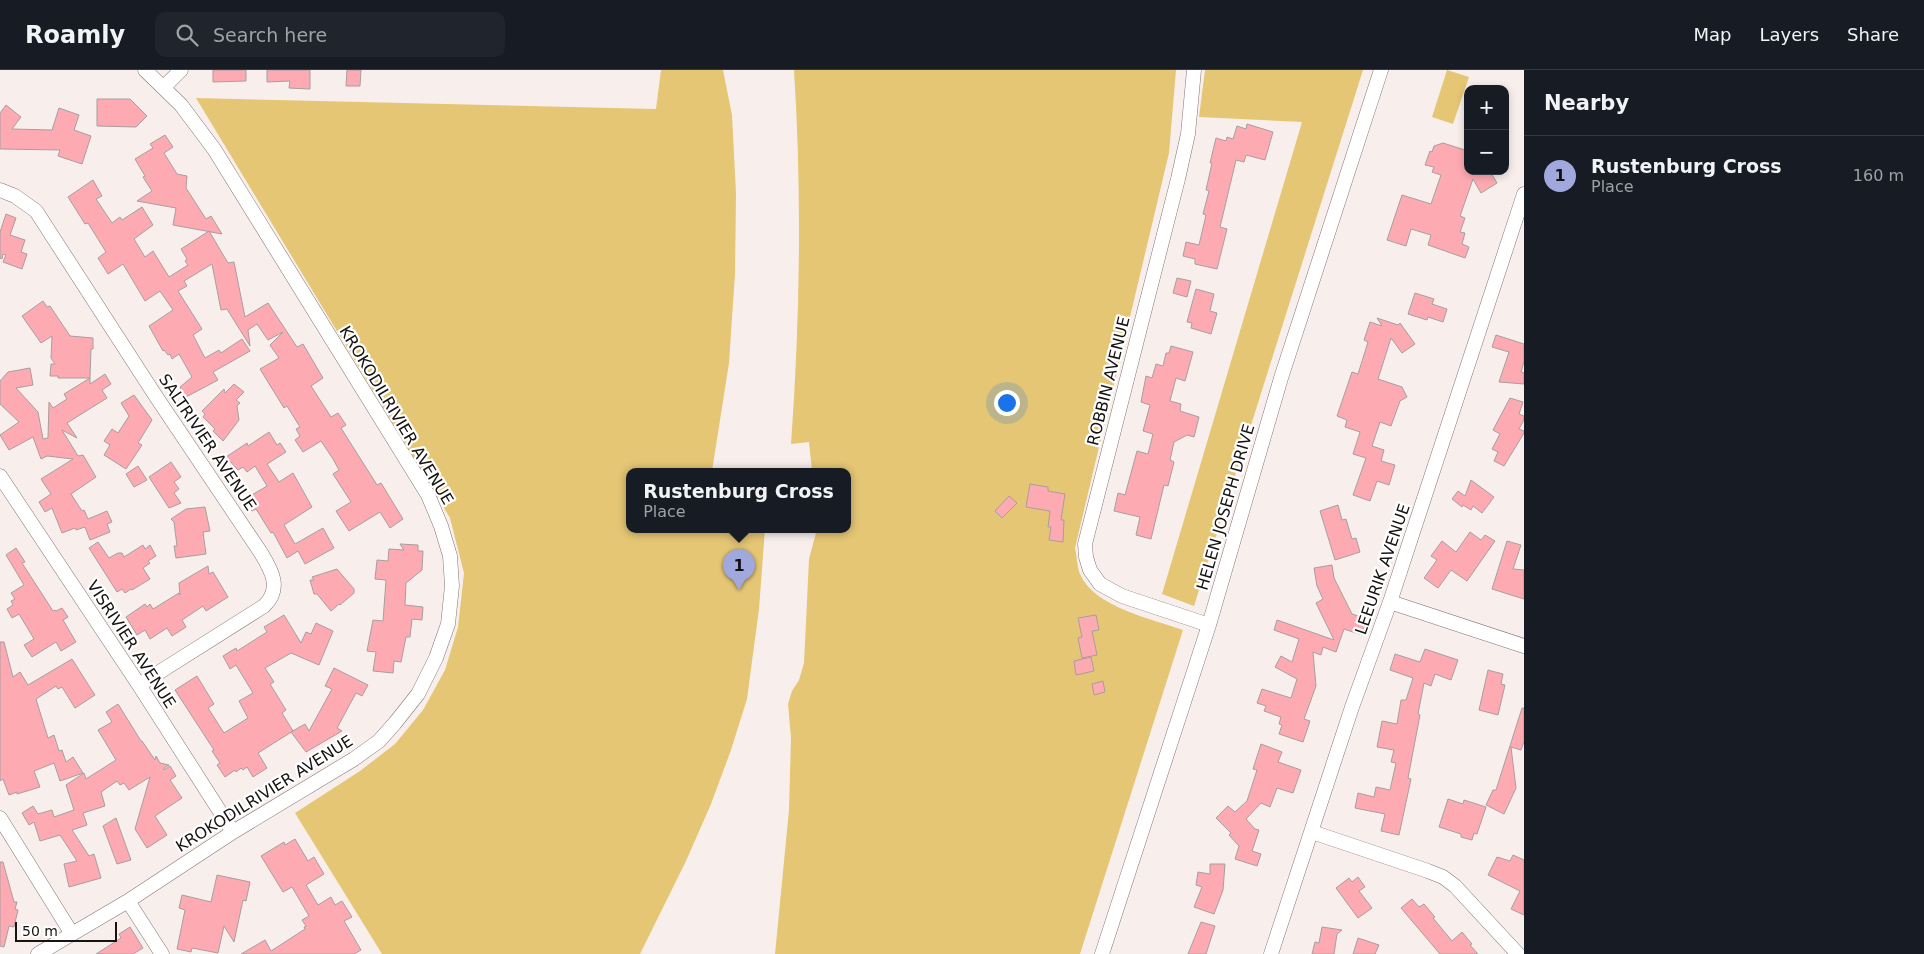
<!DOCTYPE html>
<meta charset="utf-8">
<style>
body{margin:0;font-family:"DejaVu Sans",sans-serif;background:#20242c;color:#f1f3f6}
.controls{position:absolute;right:15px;top:15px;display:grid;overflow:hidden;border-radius:10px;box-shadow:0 2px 8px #0003}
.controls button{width:45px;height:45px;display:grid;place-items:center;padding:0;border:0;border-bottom:1px solid #363941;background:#171b24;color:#f1f3f6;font:25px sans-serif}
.scale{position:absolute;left:15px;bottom:12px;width:102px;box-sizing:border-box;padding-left:5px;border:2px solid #161312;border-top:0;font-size:14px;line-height:18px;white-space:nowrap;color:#161312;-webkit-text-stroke:4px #fff;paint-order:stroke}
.you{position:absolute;left:1006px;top:332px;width:18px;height:18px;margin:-12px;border:4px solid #fff;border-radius:50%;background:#1a73e8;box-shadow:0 0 0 8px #1a73e833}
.badge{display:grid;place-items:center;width:32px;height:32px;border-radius:50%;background:#a0a8de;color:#111;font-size:16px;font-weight:700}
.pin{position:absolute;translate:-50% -41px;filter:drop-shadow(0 1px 2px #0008)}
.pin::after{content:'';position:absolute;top:26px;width:18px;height:15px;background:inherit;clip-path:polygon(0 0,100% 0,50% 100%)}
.popup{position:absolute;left:626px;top:398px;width:225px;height:65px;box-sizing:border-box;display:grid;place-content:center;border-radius:10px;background:#171b24;filter:drop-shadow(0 1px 4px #0005);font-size:16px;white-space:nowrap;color:#9ea1a6}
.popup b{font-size:19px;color:#f1f3f6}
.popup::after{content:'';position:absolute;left:50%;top:100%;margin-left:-10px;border:10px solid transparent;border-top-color:#171b24}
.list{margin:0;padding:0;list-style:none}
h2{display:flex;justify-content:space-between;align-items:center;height:65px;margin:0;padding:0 20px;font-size:21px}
h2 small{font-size:16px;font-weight:400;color:#9ea1a6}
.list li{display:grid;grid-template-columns:32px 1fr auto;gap:15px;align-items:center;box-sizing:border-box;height:80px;padding:0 20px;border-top:1px solid #363941}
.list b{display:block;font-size:19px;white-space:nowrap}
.list p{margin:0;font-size:16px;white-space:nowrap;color:#9ea1a6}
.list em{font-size:16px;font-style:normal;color:#9ea1a6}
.icon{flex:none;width:28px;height:28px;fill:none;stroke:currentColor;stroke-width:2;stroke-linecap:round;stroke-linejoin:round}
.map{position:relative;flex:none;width:1524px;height:884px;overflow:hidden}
header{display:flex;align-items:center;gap:30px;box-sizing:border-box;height:70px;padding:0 25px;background:#171b24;border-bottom:1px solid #363941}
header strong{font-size:24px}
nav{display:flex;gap:28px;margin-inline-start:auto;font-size:18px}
.search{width:350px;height:45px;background:#20242c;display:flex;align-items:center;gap:12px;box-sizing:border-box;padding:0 18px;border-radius:10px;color:#9ea1a6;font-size:19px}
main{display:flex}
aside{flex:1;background:#171b24}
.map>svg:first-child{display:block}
</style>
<header>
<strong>Roamly</strong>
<div class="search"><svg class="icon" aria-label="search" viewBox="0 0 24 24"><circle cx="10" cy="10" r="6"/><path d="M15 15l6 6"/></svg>Search here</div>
<nav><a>Map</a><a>Layers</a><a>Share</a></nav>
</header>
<main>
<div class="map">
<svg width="1524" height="884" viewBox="0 0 1524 884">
<rect width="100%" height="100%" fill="#f8efec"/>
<path fill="#e5c675" d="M661,0H723L732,45L736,123L735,204L729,293L712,401H630V459H765L759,539L747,629L731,680L711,734L686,791L640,884H382L295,743L360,701L395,674L423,640L445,600L458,557L464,503L450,448L196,28L656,39Z
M794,0H1176L1169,83L1075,478C1077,486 1077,497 1080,504C1094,537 1152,549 1183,560L1080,884H775L789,740L791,668L788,634L792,621L799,610L804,593L809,489L817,459H848V401H812L809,372L791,374C800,250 802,124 794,0Z
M1205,0H1363L1194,536L1162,524L1302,52L1199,47Z
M1447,0L1469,7L1453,54L1432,47Z"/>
<path fill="#feaab2" stroke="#a89e9f" d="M213,0H246V11L213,12Z
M267,0H310V19L289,18L290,11L267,12Z
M347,0H361L360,16H346Z
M97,29H130L147,46L136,57L97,56Z
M6,35L21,47L12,59L52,60L59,38L79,45L74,60L91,66L82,94L58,86L60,80L0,79V43Z
M1247,54L1273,62L1265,90L1246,85L1244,92L1236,90L1220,157L1227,159L1217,199L1195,194V189L1183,186L1186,172L1199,175L1206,145L1203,144L1209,121L1206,120L1212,93H1210L1216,68L1226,71L1227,67L1233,69L1237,56L1246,59Z
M165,65L173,77L164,83L177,104L187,106L186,118L206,149L211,146L222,164L173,155L176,138L137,131L152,121L143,107L145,106L135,89L153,78L150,74Z
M1443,73L1468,81V101H1490L1497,113L1481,123L1473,109L1460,146L1465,148L1460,162L1465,163L1462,174L1469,177L1465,188L1428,175L1431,165L1411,159L1406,176L1387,170L1402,125L1431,134L1441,105L1432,102L1434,97L1425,95L1430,81L1432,82L1434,76Z
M93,110L102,126L96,129L112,153L120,147L122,150L142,137L153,155L134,169L145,187L153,181L169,207L188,195L185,191L187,189L181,179L209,161L228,193L234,192L245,247L268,233L297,277L303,274L323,308L311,316L331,347L338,343L346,355L341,358L377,415L381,413L403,449L390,458L380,442L349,461L336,441L351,432L333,404L339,400L333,389L321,371L303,382L295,370L300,366L296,359L300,357L287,336L284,338L260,299L279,288L270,275L283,262L268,270L257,254L248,260L250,276L227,239L221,240L212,194L184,211L187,216L178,221L202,259L193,265L205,288L219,280L221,283L242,269L250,281L213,302L218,310L186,327L180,317L192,307L179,284L172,289L170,284L168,285L164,280L163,281L149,256L173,240L160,221L145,231L123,194L108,204L98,188L106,182L88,153L85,154L68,127Z
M6,144L16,148L10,165L25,170L21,182L27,184L22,199L3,192L6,185L3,184L2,189L0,188V162Z
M1177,208L1191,211L1187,227L1173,223Z
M1196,219L1214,224L1210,241L1217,243L1211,264L1191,258L1192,253L1187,252Z
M1415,223L1434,229L1432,234L1447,239L1443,252L1428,247L1427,250L1408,244Z
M43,231L47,237L50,236L70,266L93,268V279H91L90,308H58V306H50L51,294H55L51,288L52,266L41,273L22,246Z
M1377,248L1398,255L1400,253L1415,274L1402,283L1391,268L1378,309L1402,317L1407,327L1400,331L1391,356L1380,352L1372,376L1384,380L1381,391L1395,395L1389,415L1377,411L1370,431L1353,425L1366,388L1353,384L1360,362L1345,357L1347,350L1337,346L1352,302L1358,304L1368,272L1364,270L1370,252L1382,256Z
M1496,265L1524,274V292L1521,302L1524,303V314L1499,312L1509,282L1492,277Z
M1171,276L1193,282L1185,311L1176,308L1170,331L1181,334L1180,341L1199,347L1194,367L1187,365L1174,372L1170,390L1174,392L1168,416L1164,415L1151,469L1136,465L1140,447L1114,441L1118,423L1125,425L1137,381L1148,384L1153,364L1143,361L1150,335L1141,332L1146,306L1152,308L1156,294L1163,296L1166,283H1169Z
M30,298L33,315L16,318L38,342L43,369L48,368L49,332L53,338L67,329L64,324L90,308V314L105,304L111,314L102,320L107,328L67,353L77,368L62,360L78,386L83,385L96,407L71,424L82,441L84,440L88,449L107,441L112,452L107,454L110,462L90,470L85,457L76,460L75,458L62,463L52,438L45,442L39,432L51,424L41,409L73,389L47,386L41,389L33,367L9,380L0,365L19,352L0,334V311L8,302Z
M234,314L244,322L236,330L240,333L237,336L239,350L223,371L213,361L215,359L203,347L205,344L202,341L224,319L225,323Z
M134,325L152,350L138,373L142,375L126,399L104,385L110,375L104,371L112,359L118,363L129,346L121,333Z
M1510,328L1523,332L1519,344L1524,346V350L1519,359L1524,361V363L1504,396L1494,391L1498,382L1492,379L1500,364L1493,360Z
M269,362L277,375L280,373L286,382L267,394L279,412L293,403L312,437L284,455L295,474L323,458L334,478L305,494L298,481L287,488L273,462L271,463L256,439L252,441L245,429L267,416L255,396L247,402L243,397L238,400L226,387L247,373L248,376Z
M171,392L181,407L174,412L179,419L174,423L181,433L169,438L149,407Z
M138,396L147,410L134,417L126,404Z
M1471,410L1494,427L1482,443L1473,436L1471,440L1463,435L1462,437L1452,429L1458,421L1465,426Z
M1030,414L1048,417V421L1065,424L1061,450H1064L1063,472L1049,470L1051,457H1048L1050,441L1026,437Z
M1009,426L1017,433L1002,448L995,441Z
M1338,435L1342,450L1346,449L1352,469L1356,468L1360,482L1335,490L1320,441Z
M205,437L210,461L203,462L206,484L176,488L174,476H177L174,452L171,449L186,439Z
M1470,462L1481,470L1485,465L1495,471L1467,511L1451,500L1438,518L1424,508L1437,490L1431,486L1442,471L1456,482Z
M1507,471L1521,475L1513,499L1524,500V529L1492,519Z
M98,472L109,488L118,483H122L124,487L143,475L145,479L150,475L156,486L148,491L150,493L143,498L150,509L132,520L131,519L125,523L122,519L117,522L89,478Z
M400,474L418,475V481H423L422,500L406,513L405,535L423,537L422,550L412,549L410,567H406L401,592L394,591L393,603L373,601L376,582L367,581L373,550L383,551L386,510L375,509L377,490L388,491L389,479L404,480Z
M16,478L25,492L22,493L53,541L55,540L56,541L62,538L68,547L63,550L76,572L61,581L56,572L32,587L24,575L34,569L19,544L12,548L7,539L13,535L11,531L15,529L11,523L24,515L6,485Z
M1332,495L1334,508L1352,544L1367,549L1362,565L1344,559L1336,582L1323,577L1321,585L1313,582L1316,616L1304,649L1310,651L1303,672L1279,664L1282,655L1279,654L1281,647L1264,641L1266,636L1257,633L1262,619L1291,628L1297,609L1275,597L1281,586L1292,592L1299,569L1274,560L1277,550L1334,570L1316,533L1323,529L1317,516L1314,498Z
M208,496L209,504L213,502L228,527L206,541L203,536L182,550L186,557L172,566L167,558L150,569L145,560L137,565L126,547L145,534L147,537L150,534L153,539L179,523L180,525L179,513Z
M337,499L354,519V523L340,535L339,534L331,541L317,524H314L310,510H314L312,507Z
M284,545L301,573L306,562L311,564L316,553L333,561L319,595L291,583L265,598L274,612L270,614L286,640L282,643L293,661L258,683L267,698L253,707L247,697L243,700L241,698L236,702L235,700L225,707L217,695L220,693L212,681L214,680L175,620L197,606L214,634L208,638L224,663L248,648L239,631L253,623L236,595L230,599L223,586L236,578L237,581L267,562L264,557Z
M1096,545L1099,560L1092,561L1097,585L1082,588L1078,568L1082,567L1078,548Z
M0,572H4L13,607L20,602L28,615L72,589L91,619L95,625L75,638L62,617L58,619L56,616L36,629L48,668L54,665L59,681L62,680L66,692L73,687L83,703L60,711L54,693L34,701L40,717L17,724V722L9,725L3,709L0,711Z
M1425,579L1458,590L1451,610L1435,604L1431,616L1424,613L1418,644L1420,645L1408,708L1411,709L1399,765L1381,761L1385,744L1355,738L1358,723L1374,727L1376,717L1390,720L1396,693L1391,692L1394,680L1377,677L1382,651L1397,654L1401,630H1406L1413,608L1390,600L1395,584L1420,592Z
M1091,587L1094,601L1076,605L1074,591Z
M334,598L368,615L362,626L356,623L337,658L342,661L306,682L291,662L305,654L309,661L332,619L325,616Z
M1488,600L1503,604L1501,614L1505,615L1498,645L1479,640Z
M1103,611L1105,622L1094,625L1092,614Z
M118,634L141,671H142L155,690L156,686L160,693L169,695L164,698V700L170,696L176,706L170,710L182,728L155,746L167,765L147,778L135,759L150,707L129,720L124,713L120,715L117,711L101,722L105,736L83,743L87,755L72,760L89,786L94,784L101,808L69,817L64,794L77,791L60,765L40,771L34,752L29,755L22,743L33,736L38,744L52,740L54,747L74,740L66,715L84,703L86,709L116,690L98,660L112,652L106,642Z
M1522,638H1524V672L1521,680L1511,677L1516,718L1504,744L1486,735L1493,720H1496Z
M1261,674L1282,682L1278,692L1301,700L1293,723L1277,718L1270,737L1261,733L1246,749L1255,759L1259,760L1252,781L1261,784L1257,796L1235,789L1239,776L1229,765L1231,763L1216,748L1228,736L1235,742L1247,731L1257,700L1253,699Z
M1448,729L1463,734L1464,730L1486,737L1477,764L1474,763L1472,770L1461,767V764L1439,757Z
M116,748L131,790L117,794L103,756Z
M295,769L308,791L314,787L324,804L306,815L318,835L331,827L335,835L342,831L352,847L344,851L361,880L354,884H241L265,870L271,881L305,859L304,857L306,856L302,850L309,846L292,817L283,822L261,786L284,772L285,775Z
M1513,785L1524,790V845L1511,839L1520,821L1488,805L1497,787L1510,791Z
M0,792H3L14,832H17L15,839L18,840L14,857L9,856L4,877L0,876Z
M1210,794H1225L1223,820L1214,844L1194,837L1202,817L1196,815L1198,802L1210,804Z
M217,805L250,812L246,831L243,830L234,872L224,856L218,883L192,878L191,882L177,879L185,840L179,838L182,825L211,832Z
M1358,807L1365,817L1359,821L1372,838L1358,848L1336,818L1349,808L1352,812Z
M1412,829L1419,837L1424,834L1435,847L1433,848L1452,871L1462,862L1472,874L1470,875L1478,884H1440L1401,838Z
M1201,852L1215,856L1206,884H1188Z
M130,857L143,878L133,884H96L121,868L119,864Z
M1322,857L1342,860L1337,864L1334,884H1312L1315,872L1319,873Z
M1358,868L1379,875L1375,884H1353Z"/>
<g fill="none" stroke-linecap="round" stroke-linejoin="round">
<defs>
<path id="minor" d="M1194,0L1188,64L1178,109L1085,474L1086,487L1090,500L1100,514L1122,526L1209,555
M164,17L181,0
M0,120L15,126L36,141L155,325L261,483C272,501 282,519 264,536L139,615
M0,406L139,615L233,762
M1390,532L1524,576
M0,748L72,864
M1312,762L1428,801L1443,807L1455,816L1518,884
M128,831L162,884
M38,884L128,831L233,762L354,689L379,671L395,653L418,624L436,588L448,554L452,516L450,486L441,456L428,425L214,79L181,35L145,0
M1102,884L1209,555L1281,308L1381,0
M1271,884L1352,637L1390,532L1524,124"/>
</defs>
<use href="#minor" stroke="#807775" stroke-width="15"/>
<use href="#minor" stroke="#fff" stroke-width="14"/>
</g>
<g text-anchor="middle" stroke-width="4.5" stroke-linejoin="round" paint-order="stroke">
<g font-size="16" fill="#161312" stroke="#fff">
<text transform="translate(1108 311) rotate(-76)" y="6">ROBBIN AVENUE</text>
<text transform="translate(397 345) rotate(59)" y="6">KROKODILRIVIER AVENUE</text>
<text transform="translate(208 372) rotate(56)" y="6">SALTRIVIER AVENUE</text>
<text transform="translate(1225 437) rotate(-74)" y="6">HELEN JOSEPH DRIVE</text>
<text transform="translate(1382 499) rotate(-71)" y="6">LEEURIK AVENUE</text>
<text transform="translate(132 574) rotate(57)" y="6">VISRIVIER AVENUE</text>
<text transform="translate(264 723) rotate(-32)" y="6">KROKODILRIVIER AVENUE</text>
</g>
</g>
</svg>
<div class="controls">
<button>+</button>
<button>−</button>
</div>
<div class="scale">50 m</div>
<div class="you"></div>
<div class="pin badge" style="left:739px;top:520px">1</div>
<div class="popup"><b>Rustenburg Cross</b>Place</div>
</div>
<aside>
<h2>Nearby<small></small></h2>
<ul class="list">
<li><span class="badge">1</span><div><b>Rustenburg Cross</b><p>Place</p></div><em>160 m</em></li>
</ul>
</aside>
</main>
